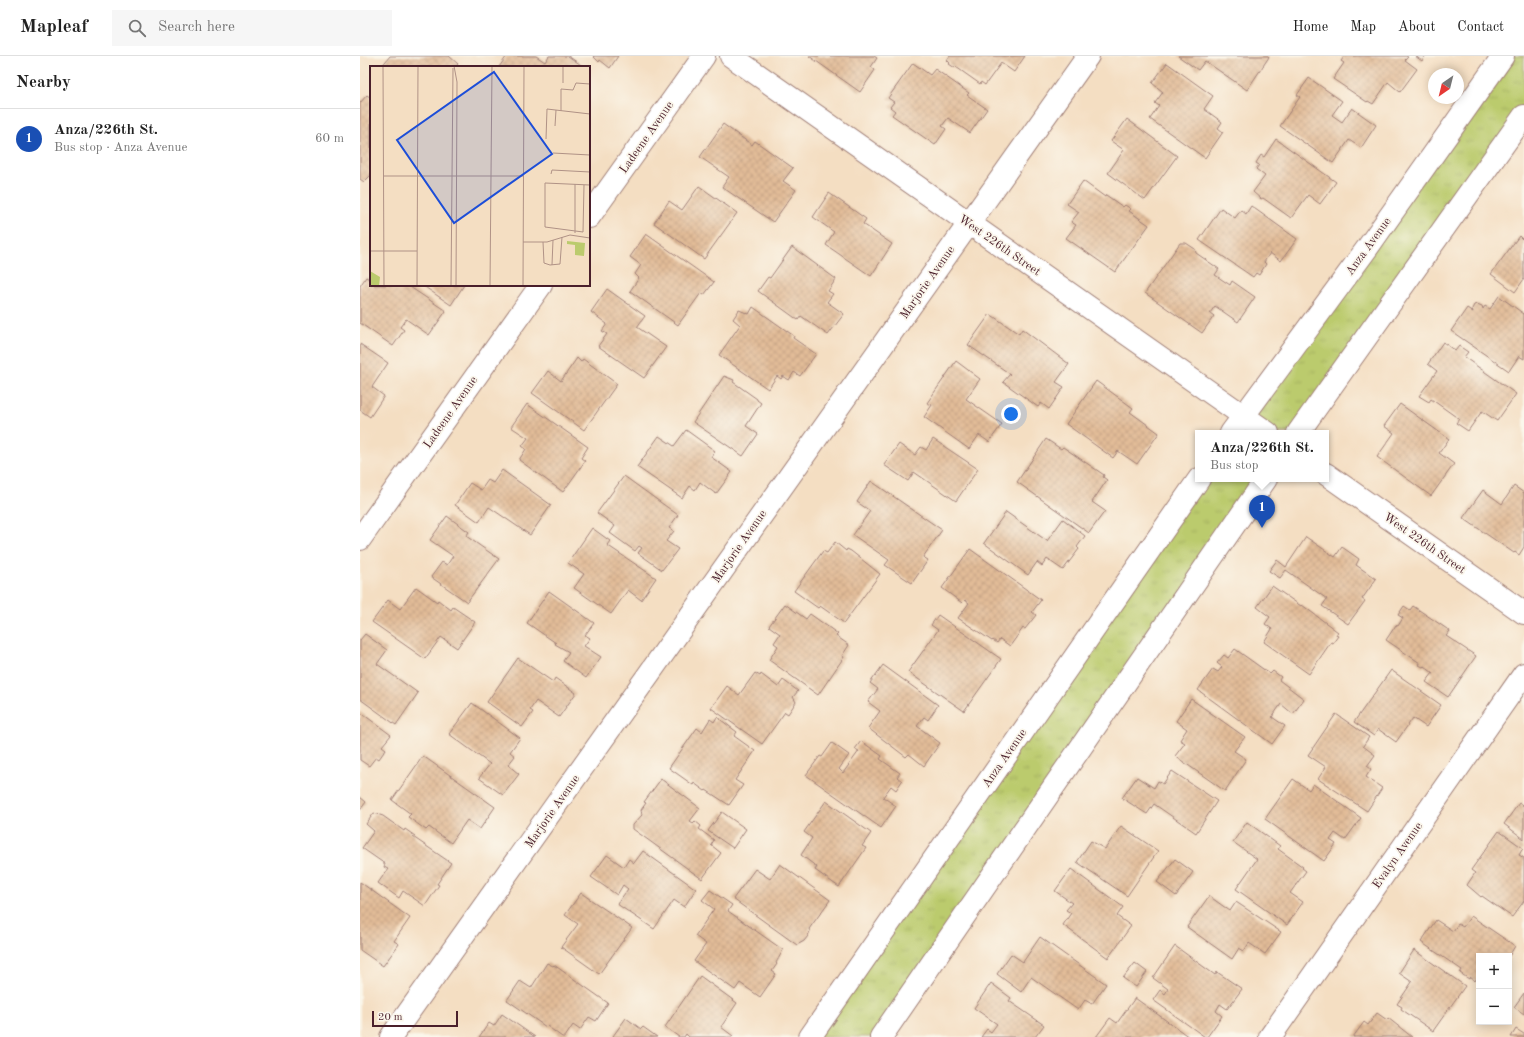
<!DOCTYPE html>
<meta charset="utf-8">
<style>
body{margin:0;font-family:"Old Standard TT",serif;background:#f6f6f6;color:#222}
.controls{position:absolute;right:12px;bottom:12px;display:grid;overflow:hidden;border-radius:0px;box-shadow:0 2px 10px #0003}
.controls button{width:36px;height:36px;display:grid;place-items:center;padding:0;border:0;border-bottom:1px solid #e0e0e0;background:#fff;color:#222;font:20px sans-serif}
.compass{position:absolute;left:1068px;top:12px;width:36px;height:36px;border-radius:50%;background:#fff;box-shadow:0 2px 10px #0003;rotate:215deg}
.scale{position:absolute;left:12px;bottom:10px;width:86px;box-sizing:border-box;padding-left:4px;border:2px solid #4a1f2b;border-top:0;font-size:11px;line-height:14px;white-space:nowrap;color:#4a1f2b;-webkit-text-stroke:3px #fbf7ec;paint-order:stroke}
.you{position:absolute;left:651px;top:358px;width:14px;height:14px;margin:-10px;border:3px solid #fff;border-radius:50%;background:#1a73e8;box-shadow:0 0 0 6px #1a73e833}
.badge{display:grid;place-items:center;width:26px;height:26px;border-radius:50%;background:#111827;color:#fff;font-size:13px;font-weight:700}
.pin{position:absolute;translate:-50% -33px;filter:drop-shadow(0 1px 2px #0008)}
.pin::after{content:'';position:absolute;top:21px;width:14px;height:12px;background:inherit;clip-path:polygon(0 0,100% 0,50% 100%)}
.popup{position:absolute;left:835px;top:374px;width:134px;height:52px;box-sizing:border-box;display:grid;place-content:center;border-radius:0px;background:#fff;filter:drop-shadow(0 1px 3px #0005);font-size:13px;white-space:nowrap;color:#767676}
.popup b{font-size:15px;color:#222}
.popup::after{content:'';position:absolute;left:50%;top:100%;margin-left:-8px;border:8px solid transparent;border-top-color:#fff}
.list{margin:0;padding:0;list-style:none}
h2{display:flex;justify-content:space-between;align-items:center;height:52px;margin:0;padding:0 16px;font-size:17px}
h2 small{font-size:13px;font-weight:400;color:#767676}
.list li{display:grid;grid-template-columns:26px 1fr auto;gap:12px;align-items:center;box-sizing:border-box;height:60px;padding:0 16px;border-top:1px solid #e0e0e0}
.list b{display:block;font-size:15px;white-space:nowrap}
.list p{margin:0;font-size:13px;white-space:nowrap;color:#767676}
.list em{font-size:13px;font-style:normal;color:#767676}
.icon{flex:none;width:22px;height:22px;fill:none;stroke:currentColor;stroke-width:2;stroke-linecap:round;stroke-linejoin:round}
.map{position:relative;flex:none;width:1164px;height:981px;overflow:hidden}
header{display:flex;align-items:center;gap:24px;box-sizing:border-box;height:56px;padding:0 20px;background:#fff;border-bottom:1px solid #e0e0e0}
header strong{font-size:19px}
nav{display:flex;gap:22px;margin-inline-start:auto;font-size:14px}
.search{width:280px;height:36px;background:#f6f6f6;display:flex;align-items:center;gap:10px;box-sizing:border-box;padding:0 14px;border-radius:0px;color:#767676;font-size:15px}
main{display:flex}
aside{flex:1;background:#fff}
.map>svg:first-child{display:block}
</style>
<header>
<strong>Mapleaf</strong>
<div class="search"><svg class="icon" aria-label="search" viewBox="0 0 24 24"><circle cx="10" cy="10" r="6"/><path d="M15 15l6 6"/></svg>Search here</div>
<nav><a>Home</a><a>Map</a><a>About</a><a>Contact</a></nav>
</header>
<main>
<aside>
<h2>Nearby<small></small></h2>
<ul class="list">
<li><span class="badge" style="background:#1a4fb4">1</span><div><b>Anza/226th St.</b><p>Bus stop · Anza Avenue</p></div><em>60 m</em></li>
</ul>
</aside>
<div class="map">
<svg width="1164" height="981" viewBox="0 0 1164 981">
<defs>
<pattern id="grass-tufts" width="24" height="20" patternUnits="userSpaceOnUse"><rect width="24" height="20" fill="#bbcb6d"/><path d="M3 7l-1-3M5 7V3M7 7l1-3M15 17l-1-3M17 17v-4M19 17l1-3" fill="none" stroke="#a2ae5f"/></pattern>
<pattern id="building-cross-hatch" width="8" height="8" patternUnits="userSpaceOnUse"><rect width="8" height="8" fill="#e2bc98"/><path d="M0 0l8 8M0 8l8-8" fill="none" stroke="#c3a183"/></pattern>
</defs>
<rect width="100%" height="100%" fill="#fbf7ec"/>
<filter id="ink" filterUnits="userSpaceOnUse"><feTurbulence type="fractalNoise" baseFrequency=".025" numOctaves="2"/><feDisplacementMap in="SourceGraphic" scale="8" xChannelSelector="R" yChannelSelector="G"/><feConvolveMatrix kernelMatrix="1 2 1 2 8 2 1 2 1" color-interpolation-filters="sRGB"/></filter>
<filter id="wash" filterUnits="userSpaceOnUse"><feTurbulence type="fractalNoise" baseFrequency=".012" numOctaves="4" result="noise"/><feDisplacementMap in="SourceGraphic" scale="16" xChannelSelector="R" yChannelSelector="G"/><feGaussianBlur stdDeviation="0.9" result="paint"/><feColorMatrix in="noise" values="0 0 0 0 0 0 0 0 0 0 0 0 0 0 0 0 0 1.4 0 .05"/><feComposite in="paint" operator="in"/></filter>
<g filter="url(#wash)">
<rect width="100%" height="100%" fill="#f4dec2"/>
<path fill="url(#grass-tufts)" stroke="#82754c" d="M1139,0H1164V57L938,377H871Z
M839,423H906L521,981H450Z"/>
<g id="blocks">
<path fill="url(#building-cross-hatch)" d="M30,0H89L98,8L95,11H21Z
M147,0H176L185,6L189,0H208L224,11H139Z
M233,0H258L250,12L240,4L239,6Z
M449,0H514L517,2L511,11L515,14L500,36Z
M590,0H665L654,16L641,7L625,29L621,26L620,28L596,11L595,12L589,8L590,7L587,4Z
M818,0H908L909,1L887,34L845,5L838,14Z
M982,0H1046L1048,1L1045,4L1057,13L1040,36L1028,26L1013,48L1008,45L1007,46L973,23L984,7L981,5L984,1Z
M1055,0H1065L1062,5Z
M553,7L570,19L575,13L609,37L607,39L627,53L610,77L588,62L582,70L586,73L575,89L532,59L535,55L530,51L534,46L528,42Z
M807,7L853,40L844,53L862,66L858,72L863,76L845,102L790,63L799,50L795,47L803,36L792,27Z
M949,22L982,45L972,59L982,66L992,52L1016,69L1001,92L989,84L973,107L920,70L940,41L937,39Z
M7,39L11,42V119L4,126L0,123V47Z
M767,63L817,100L785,144L748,117L764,94L751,85Z
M363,68L392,89L395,85L433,112L423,125L436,134L413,166L362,131L369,121L340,101Z
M916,83L976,126L960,148L948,139L931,162L903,142L901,143L893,136L905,120L896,113L899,109L896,107L901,99L904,101Z
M723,125L745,141L746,139L763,151L765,149L771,153L769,155L789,169L755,216L706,182L716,169L711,166L719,156L707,148Z
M339,130L377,157L344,203L294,167L309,145L322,154Z
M469,137L506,163L503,168L532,188L511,220L466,189L474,176L453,161Z
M891,150L937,183L921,205L910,197L904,206L906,208L899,219L896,217L893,221L839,184L861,152L875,162L881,154L886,158Z
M286,178L354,226L344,239L341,237L318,269L270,235L279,222L275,218L281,209L270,201Z
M1159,180L1162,183L1164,181V223L1155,236L1131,218Z
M820,187H826L835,193L836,197L859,213L855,219L870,229L872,225L895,241L878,266L855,250L850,257L854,260L842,277L785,237Z
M432,191L476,223L468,235L473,238L467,246L484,258L468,279L441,260L438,264L398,235L408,221L410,222Z
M6,221L11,224V229H47L86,255L69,279L46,263L40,271L44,274L33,290L0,267V230Z
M62,229H104L91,249Z
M247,233L285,260L277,271L306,291L284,322L238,290L247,278L242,275L247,268L231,256Z
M1139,240L1164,258V303L1159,300L1149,315L1091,275L1107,252L1113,256L1112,253L1114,249L1117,248L1122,250L1123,253L1125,250L1130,253Z
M393,251L434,280L433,282L456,298L440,320L434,316L429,324L423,320L421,323L417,320L408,333L359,299L380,269L373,263L379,254L389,258Z
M630,258L659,278L662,273L709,308L696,326L704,331L689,353L681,347L678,351L643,326L650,318L608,289Z
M1083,286L1095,295L1099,290L1108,296L1104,301L1156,338L1137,365L1122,355L1108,375L1096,367L1099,363L1071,343L1069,346L1059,340L1077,315L1068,308Z
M0,288L28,307L12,331L24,340L10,361L0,354Z
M217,302L221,306L223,303L257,328L224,374L172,337L188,315L201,325Z
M596,305L620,323L606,343L642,368L629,386L619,379L609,393L564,361L572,349L567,347Z
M364,320L374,324L373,326L397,343V344L401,347L386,370L398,378L383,400L333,366Z
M736,325L773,352L770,356L799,377L777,408L758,395L753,402L706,368Z
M167,348L228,391L221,402L225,405L203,436L159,404L166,393L162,390L168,382L151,371Z
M1040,348L1089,383L1079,397L1094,408L1071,440L1017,401L1034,377L1024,370Z
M326,374L355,395L351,401L372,416L356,438L340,426L335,434L330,430L322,442L277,411L299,380L314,390Z
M573,383L618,413L596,445L554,416L548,425L524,409L539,388L555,399L561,391L566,394Z
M686,383L701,393L703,391L744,419L743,421L747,424L732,446L745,455L729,477L657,426Z
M142,414L191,449L170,479L129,451L119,466L95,449L110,427L121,434L128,424L133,427Z
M264,420L318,459L309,472L314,475L306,485L318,493L302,514L278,497L282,492L279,490L275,495L250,477L255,470L237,457Z
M511,425L582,474L563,501L568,504L552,527L525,509L529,504L493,479L510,455L497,446Z
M1154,430L1164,437V491L1159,499L1155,496L1154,497L1103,462L1123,434L1142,448Z
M646,456L687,485L703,463L725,480L717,491L719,493L703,514L687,503L682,510L677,506L668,519L624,487Z
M87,460L109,476L106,480L139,503L107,546L71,521L82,506L87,509L93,500L70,484Z
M232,472L250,485L247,489L296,522L281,544L268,534L251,558L214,532L224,518L208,507Z
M946,481L975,501L982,491L999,503L996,509L1016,523L1002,543L1005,545L988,568L962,550L967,543L926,514L920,522L909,515L917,504L926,511Z
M475,486L486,495L487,493L491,495L520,518L484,567L460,550L458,552L434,535L463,495L467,497Z
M610,493L681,544L672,556L676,559L665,573L663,572L650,590L640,583L637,587L633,584L632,585L598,562L609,547L605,544L602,547L582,532Z
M912,530L941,550L942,549L978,576L976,579L978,580L973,587L971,586L949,618L904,586L912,573L905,568L910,561L897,551Z
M56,531L77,546L78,544L91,554L93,551L115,566L97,592L81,581L65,603L12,566L28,544L40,553Z
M189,535L234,567L225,579L230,582L224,590L241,601L226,622L203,605L209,596L195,588L196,587L167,567Z
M425,548L446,563L450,558L478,578L476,580L489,589L482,600L484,601L458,639L409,604L418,590L414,587L420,578L409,570Z
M1044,550L1050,554L1053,550L1090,575L1086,580L1116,600L1088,641L1066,626L1073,617L1064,610L1063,611L1059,609L1060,607L1026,584L1036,569L1038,570L1043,562L1038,559Z
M578,559L641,603L604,655L548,616L578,574L571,569Z
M5,578L27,594L17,608L58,637L36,669L0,643V584Z
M875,593L910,618L913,615L921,621L919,624L944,643L933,658L921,648L912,661L925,670L912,688L838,634L853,613L858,616L862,611L857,607L864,599L868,602Z
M158,602L193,626L195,622L216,637L199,661L176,645L170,654L173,656L162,671L127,646Z
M523,609L578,649L568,664L564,661L557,670L580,687L564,710L549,698L546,701L508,672L520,655L508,646L518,633L510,627Z
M1031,614L1081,649L1066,671L1053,662L1036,686L1018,673L1014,680L994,666Z
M395,617L400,620L401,618L418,631L423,624L438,635L433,641L436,646L428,658L425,656L402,688L351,652L367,630L379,639Z
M831,643L885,681L874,695L886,703L865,735L815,700L825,687L820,684L827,673L816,665Z
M112,647L160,682L150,696L155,700L148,709L159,718L143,739L119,722L130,708L89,678Z
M0,656L31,679L22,690L26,693L19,703L16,701L9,710L0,704Z
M976,658L1009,681L1003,690L1015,699L1007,710L1011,713L1006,721L1022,732L1007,755L958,723L966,711L948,699Z
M357,661L377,676L374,680L395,695L375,724L383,729L369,749L346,734L345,735L334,727L333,729L309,712L337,672L342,676L350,663L354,666Z
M501,685L522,700L520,703L540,717L537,721L542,725L536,734L531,730L523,741L536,750L521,772L446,719L460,700L462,701L472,687L489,699L479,713L483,717L499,695L495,693Z
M63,700L135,751L120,773L107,764L91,787L69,771L66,774L48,761L51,758L32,744Z
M812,715L857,745L836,777L794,748L787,758L762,742L777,721L794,732L798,725L803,728Z
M301,723L340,752L330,765L333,767L335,765L341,770L339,773L354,784L351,789L361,797L342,823L273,773V769L282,759L281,754L286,747L284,746Z
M933,723L949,734L953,728L1001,762L985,784L975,777L970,784L976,788L964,805L905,763Z
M0,741L6,746L0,754Z
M466,745L511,777L502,790L506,792L479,831L455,814L457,811L441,799L452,782L444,776Z
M1159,747L1164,750V783L1144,768Z
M362,756L386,773L373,792L348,775Z
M14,757L23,760L44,775L45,773L55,780L53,781L91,807L77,828L79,829L65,850L43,835L39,842L18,827L28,813L24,811L25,808L2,792L14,775L6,768Z
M887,766L920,790L918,793L943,811L942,812L946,815L930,837L943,846L927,869L876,833L897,803L873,786Z
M761,770L798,795L767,840L717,806L731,785L745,793Z
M1139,775L1163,792L1159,799L1164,802V845L1152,861L1122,840L1121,841L1107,829L1115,817L1111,814Z
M283,795L336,833L324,851L314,844L294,873L257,848L268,833L263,829L257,839L231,821L247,799L264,811L269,803L274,807Z
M815,803L833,816L816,840L797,826Z
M420,808L470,844L449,873L450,875L448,880L444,885L437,889L373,843L395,813L410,823Z
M711,813L763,851L757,860L771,870L748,902L703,869L711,857L706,854L712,847L695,835Z
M0,826L50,862L34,885L39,888L23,910L0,894Z
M350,834L372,849L368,855L423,894L416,907L417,908L412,915L416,918L400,941L380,927L375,934L334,905L346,888L335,880L354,853L342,844Z
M221,837L272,872L239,918L201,891L218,868L205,859Z
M849,840L870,855L876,846L921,876L905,898L889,887L884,895L879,892L872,903L827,871Z
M1111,860L1155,890L1149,900H1119V919L1115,925L1110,921L1109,923L1100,917L1102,914L1061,886L1076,864L1093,875L1098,868L1103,871Z
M680,881L746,928L732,948L725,944L718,954L671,921L661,936L637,918L651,898L663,906Z
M815,890L855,919L857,916L882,933L867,953L860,948L856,955L862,960L847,981H845L793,944L800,934L805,938L808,933L793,922Z
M1054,894L1105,930L1073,975L1041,953L1042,951L1037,948L1052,926L1039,917Z
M187,907L193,910L194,909L248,947L236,965L229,961L220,974L213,969L205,981H202L187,970L186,971L147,944L160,925L171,932Z
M775,907L787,916L776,931L763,922Z
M340,920L377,947L361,971L373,980L372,981H329L326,978L324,981H319L305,971Z
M631,927L651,942L649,945L684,969L675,981H621L627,973L631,976L637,968L614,952Z
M1164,937V958L1154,951Z
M775,942L829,981H736L750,962L757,967Z
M1017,957L1027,964L1028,962L1052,981H993L1004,966L1008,969Z
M142,958L175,981H119L129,967L134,970Z
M266,962L281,973L283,971L297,981H254L253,980Z
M1156,973L1164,978V981H1151Z"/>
</g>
</g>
<g filter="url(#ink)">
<use href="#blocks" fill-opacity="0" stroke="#9f7e76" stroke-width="1"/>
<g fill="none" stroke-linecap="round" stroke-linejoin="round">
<defs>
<path id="street" d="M371,0L908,377
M229,161L344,0
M966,418L1164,557
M0,483L181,229
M31,981L728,0
M910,981L1164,618"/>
<path id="secondary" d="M871,377L1008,191L1143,0
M938,377L1164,60
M450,981L839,423
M521,981L906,423"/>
</defs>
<use href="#street" stroke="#9f7e76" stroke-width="24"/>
<use href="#secondary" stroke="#9f7e76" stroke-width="24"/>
<use href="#street" stroke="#fff" stroke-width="22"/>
<use href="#secondary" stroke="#fff" stroke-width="22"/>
</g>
</g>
<g text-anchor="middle" stroke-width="3.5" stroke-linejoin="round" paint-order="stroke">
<g font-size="12" fill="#4a1f2b" stroke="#fbf7ec">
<text transform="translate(286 81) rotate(-55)" y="4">Ladeene Avenue</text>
<text transform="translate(640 189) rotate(35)" y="4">West 226th Street</text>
<text transform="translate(1008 190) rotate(-54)" y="4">Anza Avenue</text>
<text transform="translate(567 226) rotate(-55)" y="4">Marjorie Avenue</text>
<text transform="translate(90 356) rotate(-55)" y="4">Ladeene Avenue</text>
<text transform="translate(1065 487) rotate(35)" y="4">West 226th Street</text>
<text transform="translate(379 490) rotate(-55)" y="4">Marjorie Avenue</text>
<text transform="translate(644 702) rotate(-55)" y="4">Anza Avenue</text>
<text transform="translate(192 755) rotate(-55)" y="4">Marjorie Avenue</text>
<text transform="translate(1037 799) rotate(-55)" y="4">Evalyn Avenue</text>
</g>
</g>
<g transform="translate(10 10)">
<rect width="220" height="220" fill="#f4dec2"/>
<path d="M197,175L215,177L214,190L205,189V179L197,178ZM0,205L10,211L9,220H0Z" fill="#bbcb6d"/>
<path fill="none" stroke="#b09286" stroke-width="1" d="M13,0L14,220M84,0L87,16L86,220M193,17V0M191,45V23L203,24L206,17L220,18M185,60L186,44M176,73L177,43L220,48M183,87L220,89M181,108L182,104L220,106M14,110H153M213,166L175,161V117L220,119M213,166L214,119M205,167V118M153,176H177L200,169L220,172M173,176L174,197L180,199L190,198L192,171M0,185H47M182,199L183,174M47,220L48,0M81,220L83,2M120,220L122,0M153,220L154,0"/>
<path fill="#1d4ed8" fill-opacity="0.15" stroke="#1d4ed8" stroke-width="2" d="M124,6L182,88L84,157L27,74Z"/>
<rect width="220" height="220" fill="none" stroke="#4a1f2b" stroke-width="2"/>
</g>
</svg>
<div class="controls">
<button>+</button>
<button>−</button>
</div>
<svg class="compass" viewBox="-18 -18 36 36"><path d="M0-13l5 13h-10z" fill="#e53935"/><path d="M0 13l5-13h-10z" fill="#767676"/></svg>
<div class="scale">20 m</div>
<div class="you"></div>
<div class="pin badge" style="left:902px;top:472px;background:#1a4fb4">1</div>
<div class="popup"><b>Anza/226th St.</b>Bus stop</div>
</div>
</main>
